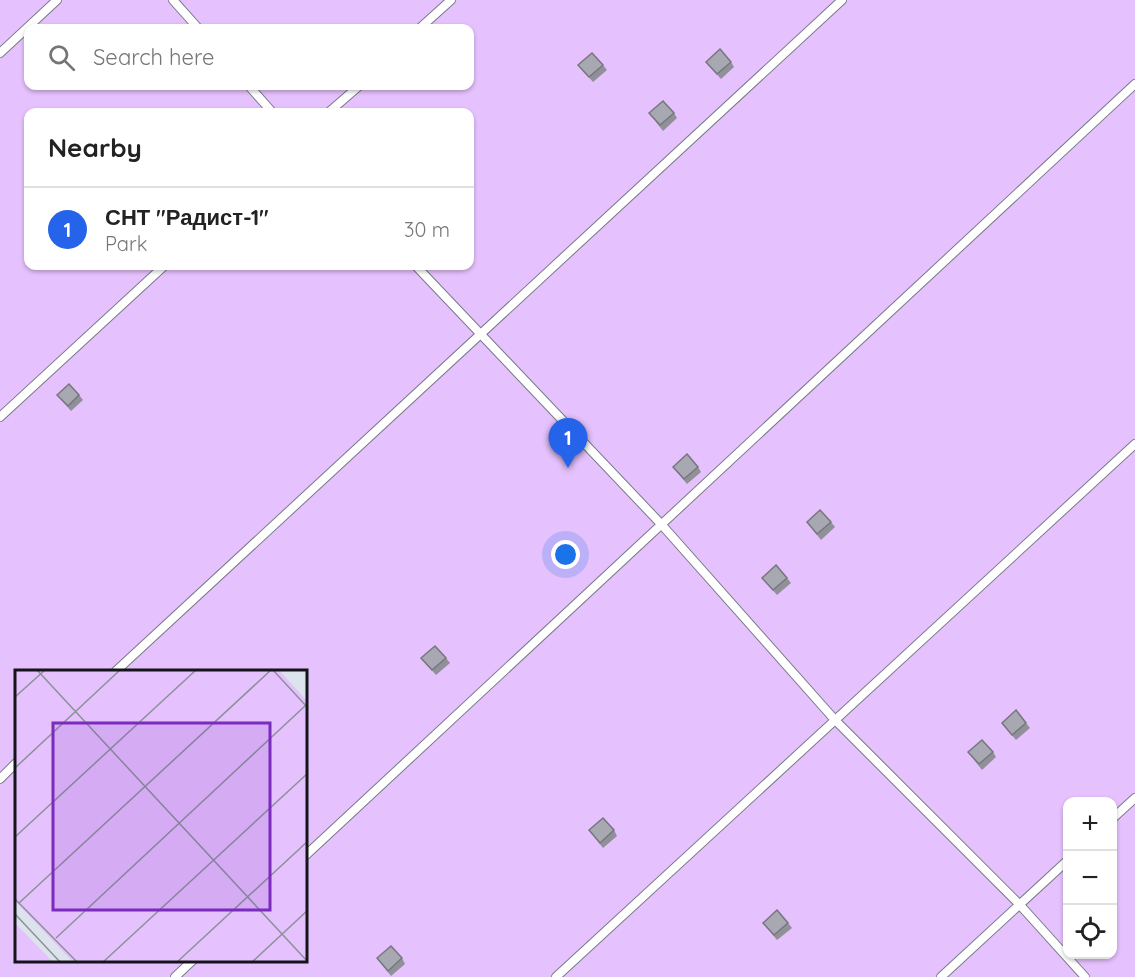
<!DOCTYPE html>
<meta charset="utf-8">
<style>
body{margin:0;font-family:Quicksand,sans-serif;background:#f6f6f6;color:#222}
.controls{position:absolute;right:18px;bottom:18px;display:grid;overflow:hidden;border-radius:12px;box-shadow:0 2px 4px #0004}
.controls button{width:54px;height:54px;display:grid;place-items:center;padding:0;border:0;border-bottom:2px solid #e0e0e0;background:#fff;color:#222;font:30px sans-serif}
.you{position:absolute;left:566px;top:555px;width:21px;height:21px;margin:-15px;border:4px solid #fff;border-radius:50%;background:#1a73e8;box-shadow:0 0 0 9px #1a73e833}
.badge{display:grid;place-items:center;width:39px;height:39px;border-radius:50%;background:#2563eb;color:#fff;font-size:20px;font-weight:700}
.pin{position:absolute;translate:-50% -50px;filter:drop-shadow(0 2px 3px #0008)}
.pin::after{content:'';position:absolute;top:32px;width:21px;height:18px;background:inherit;clip-path:polygon(0 0,100% 0,50% 100%)}
.list{margin:0;padding:0;list-style:none}
h2{display:flex;justify-content:space-between;align-items:center;height:78px;margin:0;padding:0 24px;font-size:26px}
h2 small{font-size:20px;font-weight:400;color:#767676}
.list li{display:grid;grid-template-columns:39px 1fr auto;gap:18px;align-items:center;box-sizing:border-box;height:84px;padding:0 24px;border-top:2px solid #e0e0e0}
.list b{display:block;font-size:22px;white-space:nowrap}
.list p{margin:0;font-size:20px;white-space:nowrap;color:#767676}
.list em{font-size:20px;font-style:normal;color:#767676}
.icon{flex:none;width:33px;height:33px;fill:none;stroke:currentColor;stroke-width:2;stroke-linecap:round;stroke-linejoin:round}
.map{position:relative;flex:none;width:1135px;height:977px;overflow:hidden}
.search{position:absolute;background:#fff;box-shadow:0 2px 4px #0004;left:24px;top:24px;width:450px;height:66px;display:flex;align-items:center;gap:15px;box-sizing:border-box;padding:0 21px;border-radius:12px;color:#767676;font-size:22px}
.panel{position:absolute;background:#fff;box-shadow:0 2px 4px #0004;left:24px;top:108px;width:450px;height:162px;border-radius:12px}
.map>svg:first-child{display:block}
</style>
<div class="map">
<svg width="1135" height="977" viewBox="0 0 1135 977">
<rect width="100%" height="100%" fill="#dde3ec"/>
<path fill="#e5c1fd" fill-rule="evenodd" d="M0,0H1135V977H0ZM28,28H470V86H28ZM28,112H470V266H28ZM16,671H306V960H16ZM1068,802H1112V954H1068Z"/>
<g fill="none" stroke-linecap="round" stroke-linejoin="round">
<defs>
<path id="service" d="M173,0L198,28
M420,28L451,0
M0,53L57,0
M249,86L272,112
M329,112L359,86
M416,266L661,524L835,720L1020,905L1085,977
M0,417L164,266
M116,671L842,0
M0,779L16,763
M1112,819L1135,798
M306,855L1135,84
M175,977L193,960
M556,977L1135,444
M941,977L1068,860"/>
</defs>
<use href="#service" stroke="#777b84" stroke-width="10"/>
<use href="#service" stroke="#fff" stroke-width="8"/>
</g>
<path fill="#909099" d="M706,62H731L734,67L721,79Z
M578,65H603L607,70L593,82Z
M649,113H674L677,118L663,131Z
M57,395H79L83,400L71,411Z
M673,467H698L701,472L687,484Z
M807,522H831L835,527L821,540Z
M762,578H787L791,583L777,595Z
M421,658H446L450,663L436,675Z
M1002,723H1026L1030,728L1016,740Z
M968,752H993L996,757L982,770Z
M589,830H614L617,836L603,848Z
M763,923H788L792,928L777,940Z
M377,958H402L405,964L391,976Z"/>
<path fill="#a8a8b2" stroke="#76767d" stroke-width="1.5" d="M720,49L731,62L717,74L706,62Z
M592,53L603,65L589,77L578,65Z
M663,101L674,113L660,125L649,113Z
M69,384L79,395L68,406L57,395Z
M687,454L698,467L684,479L673,467Z
M820,510L831,522L817,534L807,522Z
M776,565L787,578L773,590L762,578Z
M435,646L446,658L432,670L421,658Z
M1016,710L1026,723L1012,735L1002,723Z
M982,740L993,752L979,764L968,752Z
M603,818L614,830L600,843L589,830Z
M777,910L788,923L774,935L763,923Z
M391,946L402,958L388,971L377,958Z"/>
<g transform="translate(15 670)">
<rect width="292" height="292" fill="#dde3ec"/>
<path d="M0,0H264L292,31V292H58L0,231ZM0,253L38,292H0Z" fill="#e5c1fd"/>
<path fill="none" stroke="#8c9197" stroke-width="1.5" d="M22,0L293,292M258,0L293,38M0,27L30,0M0,98L105,0M0,167L181,0M0,229L63,293M4,233L256,0M0,244L46,293M41,268L291,35M87,293L293,103M161,293L293,171M236,293L293,240"/>
<path fill="#7b2cbf" fill-opacity="0.15" stroke="#7b2cbf" stroke-width="3" d="M38,53H255V240H38Z"/>
<rect width="292" height="292" fill="none" stroke="#131518" stroke-width="3"/>
</g>
</svg>
<div class="controls">
<button>+</button>
<button>−</button>
<button><svg class="icon" aria-label="locate" viewBox="0 0 24 24"><circle cx="12" cy="12" r="6"/><path d="M12 2v4M12 18v4M2 12h4M18 12h4"/></svg></button>
</div>
<div class="you"></div>
<div class="pin badge" style="left:568px;top:468px">1</div>
<div class="search"><svg class="icon" aria-label="search" viewBox="0 0 24 24"><circle cx="10" cy="10" r="6"/><path d="M15 15l6 6"/></svg>Search here</div>
<section class="panel">
<h2>Nearby<small></small></h2>
<ul class="list">
<li><span class="badge">1</span><div><b>СНТ &quot;Радист-1&quot;</b><p>Park</p></div><em>30 m</em></li>
</ul>
</section>
</div>
